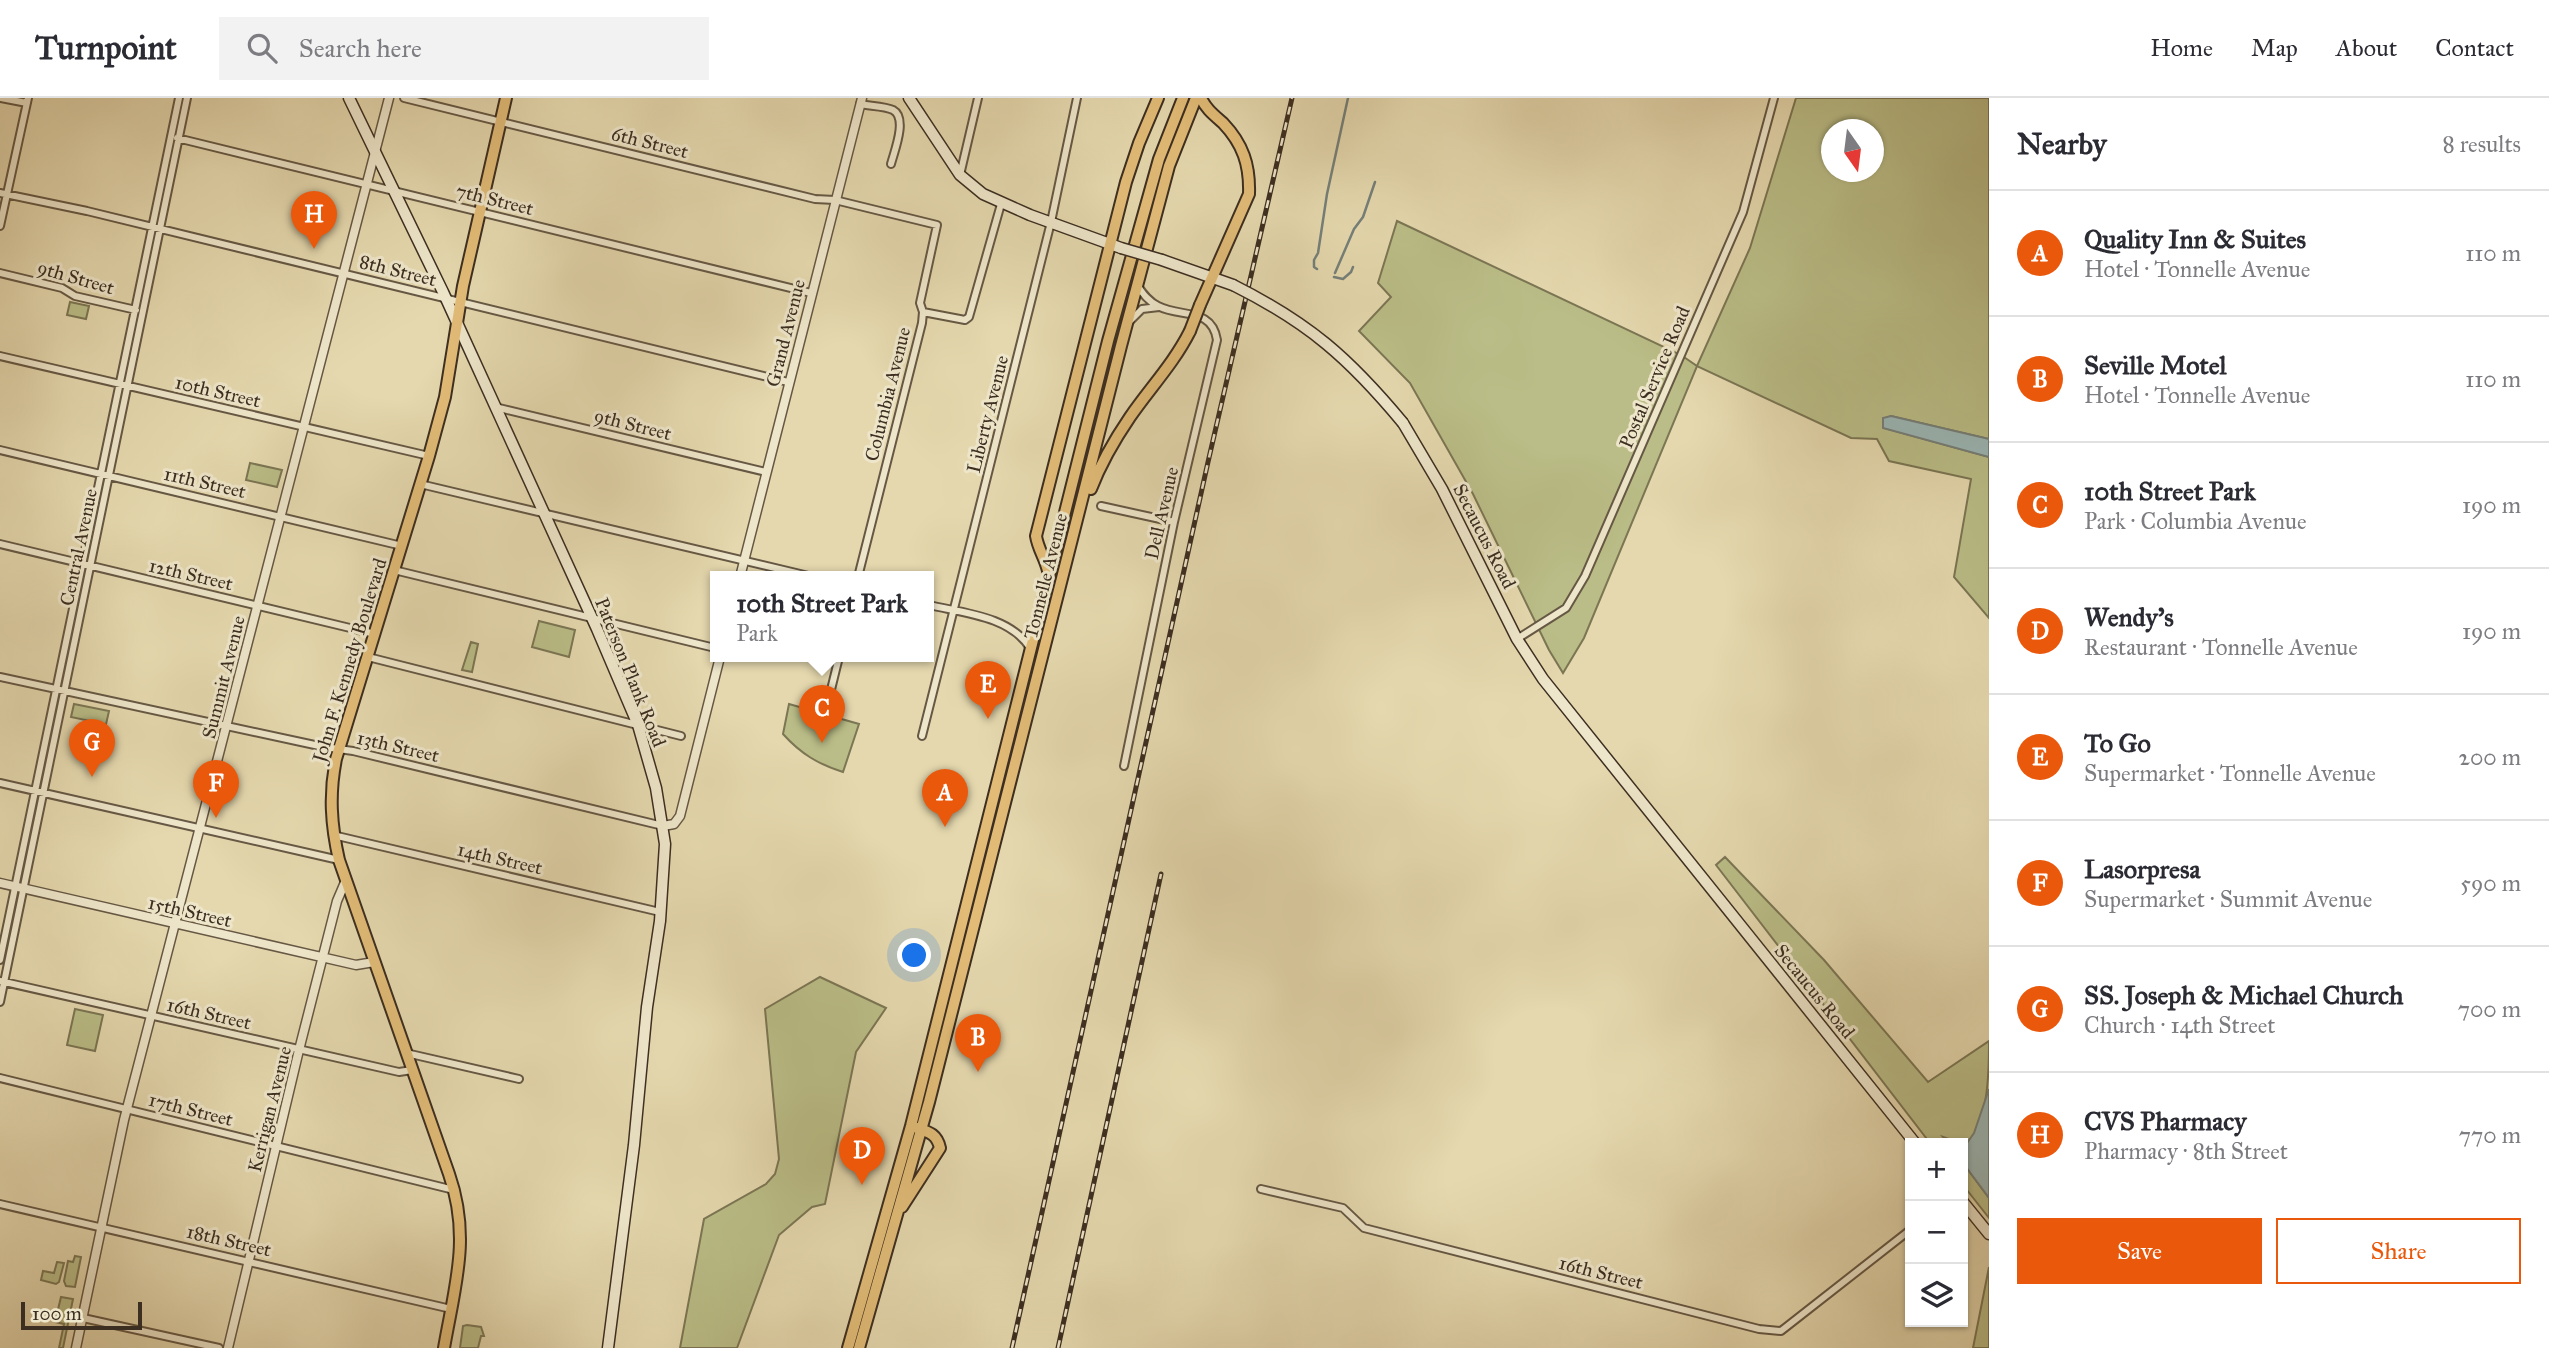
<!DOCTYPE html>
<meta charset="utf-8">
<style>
body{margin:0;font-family:"IM FELL Great Primer",serif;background:#f2f2f3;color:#2b2b33}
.controls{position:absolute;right:21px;bottom:21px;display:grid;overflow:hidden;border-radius:0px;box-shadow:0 2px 5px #0004}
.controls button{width:63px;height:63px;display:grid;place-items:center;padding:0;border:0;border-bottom:2px solid #e1e1e2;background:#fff;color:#2b2b33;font:35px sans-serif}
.compass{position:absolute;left:1821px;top:21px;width:63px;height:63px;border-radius:50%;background:#fff;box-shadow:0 2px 5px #0004;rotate:166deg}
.scale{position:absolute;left:21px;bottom:18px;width:121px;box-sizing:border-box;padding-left:7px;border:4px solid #3c2e21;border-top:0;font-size:19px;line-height:24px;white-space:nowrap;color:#3c2e21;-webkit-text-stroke:5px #eee6ca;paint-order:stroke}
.you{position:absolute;left:915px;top:858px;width:24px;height:24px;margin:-18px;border:5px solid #fff;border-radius:50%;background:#1a73e8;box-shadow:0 0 0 10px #1a73e833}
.badge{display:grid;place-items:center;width:46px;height:46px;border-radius:50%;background:#ea580c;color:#fff;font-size:23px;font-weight:700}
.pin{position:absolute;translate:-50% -58px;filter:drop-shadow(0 2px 4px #0008)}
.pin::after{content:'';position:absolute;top:37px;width:24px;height:21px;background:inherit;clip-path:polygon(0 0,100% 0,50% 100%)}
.popup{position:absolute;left:710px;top:473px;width:224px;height:91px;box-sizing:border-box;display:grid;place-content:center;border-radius:0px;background:#fff;filter:drop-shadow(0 2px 5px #0005);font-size:23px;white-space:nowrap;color:#7c7c81}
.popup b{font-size:26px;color:#2b2b33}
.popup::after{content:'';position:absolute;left:50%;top:100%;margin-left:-14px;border:14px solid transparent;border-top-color:#fff}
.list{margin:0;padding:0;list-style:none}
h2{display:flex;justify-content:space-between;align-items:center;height:91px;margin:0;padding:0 28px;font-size:30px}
h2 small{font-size:23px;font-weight:400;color:#7c7c81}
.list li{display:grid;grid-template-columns:46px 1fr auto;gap:21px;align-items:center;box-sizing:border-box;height:126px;padding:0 28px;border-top:2px solid #e1e1e2}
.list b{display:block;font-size:26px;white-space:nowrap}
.list p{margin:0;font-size:23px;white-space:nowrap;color:#7c7c81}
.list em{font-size:23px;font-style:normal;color:#7c7c81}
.actions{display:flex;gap:14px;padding:21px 28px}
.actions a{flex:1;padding:16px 0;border:2px solid #ea580c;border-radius:0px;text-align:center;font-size:24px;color:#ea580c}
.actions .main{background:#ea580c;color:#fff}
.icon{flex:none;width:38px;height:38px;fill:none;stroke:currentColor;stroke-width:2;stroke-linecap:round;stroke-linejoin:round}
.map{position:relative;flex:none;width:1989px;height:1250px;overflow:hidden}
header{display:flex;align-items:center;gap:42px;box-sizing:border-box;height:98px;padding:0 35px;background:#fff;border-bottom:2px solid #e1e1e2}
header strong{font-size:33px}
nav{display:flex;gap:38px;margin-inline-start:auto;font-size:24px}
.search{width:490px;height:63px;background:#f2f2f3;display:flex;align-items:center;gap:18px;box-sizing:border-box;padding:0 24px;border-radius:0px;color:#7c7c81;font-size:26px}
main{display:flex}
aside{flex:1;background:#fff}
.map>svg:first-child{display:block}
</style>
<header>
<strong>Turnpoint</strong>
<div class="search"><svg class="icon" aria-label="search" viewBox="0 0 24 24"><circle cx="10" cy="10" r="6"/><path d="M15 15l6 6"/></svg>Search here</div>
<nav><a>Home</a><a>Map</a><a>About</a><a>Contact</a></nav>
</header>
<main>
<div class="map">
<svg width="1989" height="1250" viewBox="0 0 1989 1250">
<rect width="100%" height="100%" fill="#e5d8ae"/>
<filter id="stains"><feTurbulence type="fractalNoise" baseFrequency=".00286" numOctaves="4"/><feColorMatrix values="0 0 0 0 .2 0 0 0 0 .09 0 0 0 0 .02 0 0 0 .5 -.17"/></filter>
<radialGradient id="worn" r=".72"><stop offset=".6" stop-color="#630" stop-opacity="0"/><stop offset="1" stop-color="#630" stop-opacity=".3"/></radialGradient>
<path fill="#babd87" stroke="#7b7654" stroke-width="2" fill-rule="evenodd" d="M1796,0H1989V341L1891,318L1883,321L1884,330L1989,359V520L1954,479L1971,381L1889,363L1877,341L1851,340L1697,268L1584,540L1563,575L1549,552L1473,396L1410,285L1359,233L1391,199L1378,185L1397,123L1681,257L1697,268L1750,150ZM1832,32H1874V74H1832Z
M70,204L89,208L86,221L67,217Z
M250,365L282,372L277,389L246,382Z
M539,523L575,532L569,559L532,549Z
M471,544L478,546L472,574L462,572Z
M74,606L109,613L104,635L93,633L95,624L71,619Z
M789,606L859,626L843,674C818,666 801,656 783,636Z
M1725,759L1824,862L1928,984L1989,943C1989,971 1989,1024 1967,1045H1960L1943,1039L1948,1045H1930L1716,767Z
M820,879L886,910L856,954L825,1106L812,1109L779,1137L737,1250H680L704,1121L766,1086L775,1076L779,1061L765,911Z
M75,911L103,917L95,953L67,947Z
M1963,1065L1989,1100V1120L1963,1087Z
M75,1158L81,1159L75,1189L66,1188L64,1183L68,1163L73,1164Z
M57,1164L64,1165L59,1184L56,1186L41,1182L43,1173L54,1175Z
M1989,1169V1250H1973Z
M61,1199L73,1201L63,1250H59L64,1226L55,1224Z
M467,1227L481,1229L484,1238H481L478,1250H460L463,1228Z"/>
<path fill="#9bb7b6" stroke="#75807a" stroke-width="2" d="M1891,318L1989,341V359L1883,330V320Z
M1989,991V1100L1963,1065V1045H1967L1974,1035Z"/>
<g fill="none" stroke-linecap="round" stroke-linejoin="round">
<path stroke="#75807a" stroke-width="2.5" d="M1317,171L1314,169V162L1318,155L1327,96L1348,0
M1335,175L1354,131L1363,119L1375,84
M1334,179L1343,181L1351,174L1353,169"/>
<defs>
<path id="minor" d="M1,0L27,5
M404,0L815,101L835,102L937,127L920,205L923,214L922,225L858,479
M860,6C869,8 885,8 893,12C908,20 894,54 891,66
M177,40L811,195
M960,77L978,0
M0,95L87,113L788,284
M0,128L28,0
M0,175L62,190L75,198L136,212
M923,214L965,222L969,219L1001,106
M1131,222L1142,211L1159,209
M0,258L429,358
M495,309L766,374
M0,352L402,448
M420,386L813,479
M1101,408L1174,424
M0,446L375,536
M394,472L715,550
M929,507C963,515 1010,518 1030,550
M1517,541L1566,510L1585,478L1743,114L1774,0
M368,559L681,638
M0,579L324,649L353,653L663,728
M826,612L839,559
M922,638L1051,124L1077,0
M1124,668L1174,424L1217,242C1212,209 1181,220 1158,208C1148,203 1143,196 1138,188
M0,685L339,762
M333,737L660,814
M0,862L179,0
M0,883L399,974L412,972
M0,904L187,0
M406,955L519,981
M0,980L454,1092
M1261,1091L1343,1110L1364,1130L1759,1231L1781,1233L1910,1132
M0,1106L451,1211
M83,1220L219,1250"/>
<path id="tertiary" d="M740,479L862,0
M663,728L674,726L680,718L720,559
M0,785L356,867L374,864
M76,1250L124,1022L389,0
M228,1250L299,952L337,803L346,782"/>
<path id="secondary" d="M349,0L443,194L597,531L638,627L656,690L665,746L660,823L647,909L634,1047L608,1250
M909,0L960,77L983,96L1030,117L1121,150
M1162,162L1233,187
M1403,325L1442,391L1517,541L1543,581L1915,1045
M1963,1104L1989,1136"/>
<path id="primary" d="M444,1250C455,1187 471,1139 449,1076L339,762C331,727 329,696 336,661L429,358L445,299L463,188L506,0"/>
<path id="trunk" d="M1200,207L1249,96C1250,67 1243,46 1223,25C1214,17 1206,11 1201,0
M1091,391C1101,365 1115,341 1130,319C1150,290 1174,265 1190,233
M1048,473C1045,460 1038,451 1036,438L1126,84L1139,45L1158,0
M902,1109L940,1050C937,1036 929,1034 917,1030
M848,1250L911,1028L1108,243L1159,61L1183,0
M859,1250L929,1004L1121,248L1169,68L1196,0"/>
</defs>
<use href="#minor" stroke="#665844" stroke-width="10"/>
<use href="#tertiary" stroke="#665844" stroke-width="11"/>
<use href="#secondary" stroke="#3c2e21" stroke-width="13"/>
<use href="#primary" stroke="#3c2e21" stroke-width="14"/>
<use href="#trunk" stroke="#3c2e21" stroke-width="14"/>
<use href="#minor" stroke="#eee6ca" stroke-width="6"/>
<use href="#tertiary" stroke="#eee6ca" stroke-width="8"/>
<use href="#secondary" stroke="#eee6ca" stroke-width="10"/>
<use href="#primary" stroke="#e2bc77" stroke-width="10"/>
<use href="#trunk" stroke="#e2bc77" stroke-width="10"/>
<defs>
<path id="rail" d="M1012,1250L1208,364L1292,0
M1058,1250L1161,776"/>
</defs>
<use href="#rail" stroke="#3c2e21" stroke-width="5"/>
<use href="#rail" stroke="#eee6ca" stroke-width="2.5" stroke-dasharray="8" stroke-linecap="butt"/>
<defs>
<path id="secondary-bridge" d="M1121,150L1162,162
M1233,187C1309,225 1349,260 1403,325"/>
<path id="trunk-bridge" d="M1190,233L1200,207"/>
</defs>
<use href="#secondary-bridge" stroke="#3c2e21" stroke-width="13" stroke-linecap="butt"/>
<use href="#trunk-bridge" stroke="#3c2e21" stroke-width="14" stroke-linecap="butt"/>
<use href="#secondary-bridge" stroke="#eee6ca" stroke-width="10"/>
<use href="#trunk-bridge" stroke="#e2bc77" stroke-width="10"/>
</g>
<g text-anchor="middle" stroke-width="6" stroke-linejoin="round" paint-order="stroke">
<g font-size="19" fill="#3c2e21" stroke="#eee6ca">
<text transform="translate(650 44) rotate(14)" y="7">6th Street</text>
<text transform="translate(495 101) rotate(14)" y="7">7th Street</text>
<text transform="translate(398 172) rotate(14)" y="7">8th Street</text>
<text transform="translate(76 179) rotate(16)" y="7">9th Street</text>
<text transform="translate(785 235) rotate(-76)" y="7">Grand Avenue</text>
<text transform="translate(1654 279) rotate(-67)" y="7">Postal Service Road</text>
<text transform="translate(218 293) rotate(13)" y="7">10th Street</text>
<text transform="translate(887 296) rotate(-76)" y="7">Columbia Avenue</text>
<text transform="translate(987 316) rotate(-76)" y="7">Liberty Avenue</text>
<text transform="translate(633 326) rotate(14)" y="7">9th Street</text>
<text transform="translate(205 384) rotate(13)" y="7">11th Street</text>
<text transform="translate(1161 415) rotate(-77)" y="7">Dell Avenue</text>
<text transform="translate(1485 438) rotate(63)" y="7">Secaucus Road</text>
<text transform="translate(78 449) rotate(-78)" y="7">Central Avenue</text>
<text transform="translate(191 476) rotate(13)" y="7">12th Street</text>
<text transform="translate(1045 478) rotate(-76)" y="7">Tonnelle Avenue</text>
<text transform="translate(349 562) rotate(-73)" y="7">John F. Kennedy Boulevard</text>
<text transform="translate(631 574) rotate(68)" y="7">Paterson Plank Road</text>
<text transform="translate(223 579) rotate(-76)" y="7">Summit Avenue</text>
<text transform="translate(398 648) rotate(13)" y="7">13th Street</text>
<text transform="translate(500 760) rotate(13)" y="7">14th Street</text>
<text transform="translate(190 813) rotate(13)" y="7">15th Street</text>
<text transform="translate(1815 893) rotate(51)" y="7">Secaucus Road</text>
<text transform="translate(209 915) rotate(13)" y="7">16th Street</text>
<text transform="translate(191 1011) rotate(14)" y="7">17th Street</text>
<text transform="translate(269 1011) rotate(-76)" y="7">Kerrigan Avenue</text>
<text transform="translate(229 1142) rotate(13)" y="7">18th Street</text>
<text transform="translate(1601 1174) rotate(14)" y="7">16th Street</text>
</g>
</g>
<rect width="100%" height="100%" filter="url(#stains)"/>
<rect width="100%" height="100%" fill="url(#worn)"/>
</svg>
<div class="controls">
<button>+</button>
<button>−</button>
<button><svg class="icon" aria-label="layers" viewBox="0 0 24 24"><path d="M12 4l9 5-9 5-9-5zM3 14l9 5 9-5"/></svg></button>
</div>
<svg class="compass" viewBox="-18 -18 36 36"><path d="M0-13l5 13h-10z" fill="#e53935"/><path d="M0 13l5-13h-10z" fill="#7c7c81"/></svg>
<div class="scale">100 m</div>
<div class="you"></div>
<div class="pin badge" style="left:945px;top:729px">A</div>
<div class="pin badge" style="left:978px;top:974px">B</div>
<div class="pin badge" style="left:822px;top:645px">C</div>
<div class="popup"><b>10th Street Park</b>Park</div>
<div class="pin badge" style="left:862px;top:1087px">D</div>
<div class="pin badge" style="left:988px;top:621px">E</div>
<div class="pin badge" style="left:216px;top:720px">F</div>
<div class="pin badge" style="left:92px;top:679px">G</div>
<div class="pin badge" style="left:314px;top:151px">H</div>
</div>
<aside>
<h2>Nearby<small>8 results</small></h2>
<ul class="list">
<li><span class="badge">A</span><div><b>Quality Inn &amp; Suites</b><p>Hotel · Tonnelle Avenue</p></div><em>110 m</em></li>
<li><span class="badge">B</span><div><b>Seville Motel</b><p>Hotel · Tonnelle Avenue</p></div><em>110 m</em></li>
<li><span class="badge">C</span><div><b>10th Street Park</b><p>Park · Columbia Avenue</p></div><em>190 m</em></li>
<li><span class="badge">D</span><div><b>Wendy's</b><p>Restaurant · Tonnelle Avenue</p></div><em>190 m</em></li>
<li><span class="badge">E</span><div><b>To Go</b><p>Supermarket · Tonnelle Avenue</p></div><em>200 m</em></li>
<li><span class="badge">F</span><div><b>Lasorpresa</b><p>Supermarket · Summit Avenue</p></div><em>590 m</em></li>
<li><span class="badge">G</span><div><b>SS. Joseph &amp; Michael Church</b><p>Church · 14th Street</p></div><em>700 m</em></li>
<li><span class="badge">H</span><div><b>CVS Pharmacy</b><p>Pharmacy · 8th Street</p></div><em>770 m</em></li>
</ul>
<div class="actions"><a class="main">Save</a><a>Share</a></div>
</aside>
</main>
